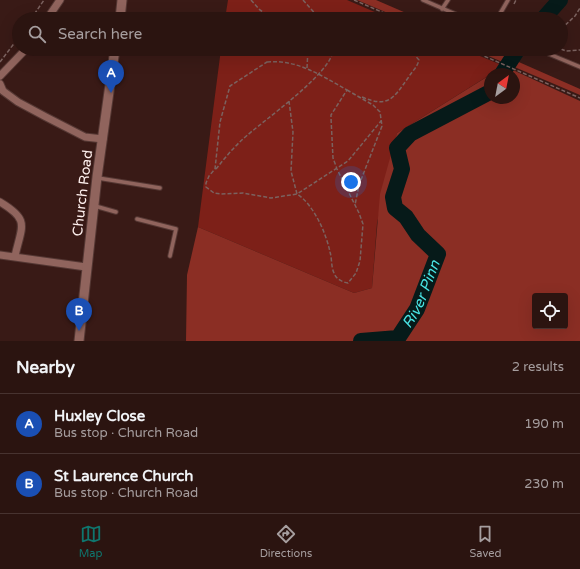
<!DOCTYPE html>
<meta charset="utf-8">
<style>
body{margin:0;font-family:"Varela Round",sans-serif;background:#37211e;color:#f1f3f6}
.controls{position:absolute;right:12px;bottom:12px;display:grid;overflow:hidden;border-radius:4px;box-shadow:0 4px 16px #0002}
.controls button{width:36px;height:36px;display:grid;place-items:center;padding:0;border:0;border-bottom:1px solid #473330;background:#2b1410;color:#f1f3f6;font:20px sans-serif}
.compass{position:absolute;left:484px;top:68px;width:36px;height:36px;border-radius:50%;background:#2b1410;box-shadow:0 4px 16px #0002;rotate:32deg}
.you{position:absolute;left:351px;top:182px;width:14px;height:14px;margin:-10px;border:3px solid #fff;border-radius:50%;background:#1a73e8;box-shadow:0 0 0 6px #1a73e833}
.badge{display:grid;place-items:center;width:26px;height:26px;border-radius:50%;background:#0f766e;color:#fff;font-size:13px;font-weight:700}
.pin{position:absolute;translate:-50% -33px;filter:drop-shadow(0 1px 2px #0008)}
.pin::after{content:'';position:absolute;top:21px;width:14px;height:12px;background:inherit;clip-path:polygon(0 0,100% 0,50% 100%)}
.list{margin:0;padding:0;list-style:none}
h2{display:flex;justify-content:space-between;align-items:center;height:52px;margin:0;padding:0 16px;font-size:17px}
h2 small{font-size:13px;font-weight:400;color:#a69e9f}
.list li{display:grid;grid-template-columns:26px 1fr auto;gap:12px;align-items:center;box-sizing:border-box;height:60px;padding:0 16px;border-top:1px solid #473330}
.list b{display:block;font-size:15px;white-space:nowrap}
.list p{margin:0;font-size:13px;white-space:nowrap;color:#a69e9f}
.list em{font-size:13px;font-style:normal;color:#a69e9f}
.icon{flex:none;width:22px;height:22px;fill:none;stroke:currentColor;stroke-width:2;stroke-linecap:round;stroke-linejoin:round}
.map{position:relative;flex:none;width:580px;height:341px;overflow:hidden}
.search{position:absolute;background:#2b1410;box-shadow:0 4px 16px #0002;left:12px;right:12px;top:12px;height:44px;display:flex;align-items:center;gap:10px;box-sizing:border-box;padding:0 14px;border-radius:22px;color:#a69e9f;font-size:15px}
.sheet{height:172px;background:#2b1410}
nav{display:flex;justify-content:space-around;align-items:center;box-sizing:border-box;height:56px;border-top:1px solid #473330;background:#2b1410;font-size:11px;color:#a69e9f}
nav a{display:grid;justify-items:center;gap:2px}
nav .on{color:#0f766e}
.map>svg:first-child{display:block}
</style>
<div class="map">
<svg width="580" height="341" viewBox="0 0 580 341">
<rect width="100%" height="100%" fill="#391a16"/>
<path fill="#7d2018" d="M228,0H347L391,19H225Z
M221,49H463L504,66L397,133L377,223L372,288L354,293L198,227Z"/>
<path fill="#8b2e24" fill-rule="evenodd" d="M357,0H376L420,19H402Z
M472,49H489L580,89V95Z
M504,66L580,101V341H186L187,275L198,227L354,293L372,288L380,194L397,133L490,75V98H514V74H492ZM535,296H565V326H535Z"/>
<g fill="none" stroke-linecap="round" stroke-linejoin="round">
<g stroke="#061a19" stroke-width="16">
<path d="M543,19L560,0"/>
<path d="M502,74L518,49"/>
<path id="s1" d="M361,341L398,338L417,309L438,254L418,235L406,217L395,208L393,197L402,169L397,148L410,134L490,92"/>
</g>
<defs>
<path id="service" d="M423,0L467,19
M442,9L448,0
M497,19L508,0
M537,49L580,67
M98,178L160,188
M95,206L116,212
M137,219L176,229L170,256"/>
<path id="minor" d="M47,19L60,0
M0,76L26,49
M0,84L3,91L18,102L46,117L85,137L103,139
M0,202C30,220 22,225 15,256
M0,255L86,267"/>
<path id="tertiary" d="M120,19L122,0
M79,341L97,177L115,49"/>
</defs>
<use href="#service" stroke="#553834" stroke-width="5.5"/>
<use href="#minor" stroke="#553834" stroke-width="9"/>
<use href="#tertiary" stroke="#553834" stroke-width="11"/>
<path stroke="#7b625f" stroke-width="1.5" stroke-dasharray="4 2" stroke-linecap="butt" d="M251,0L260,10L274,19
M303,0L320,19
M354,0L398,19
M514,4L516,0
M508,13L509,19
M31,19L44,0
M561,29L575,16L580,8
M468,49L580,98
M561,49L566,51L580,50
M0,62L19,37
M267,62C297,59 322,76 347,90L331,115V118L333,158L337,169L359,213L363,224L360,261L356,273L348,283C342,282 336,279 334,273C331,267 332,258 330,252C326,233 314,205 297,194L271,198L243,193L221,194L214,193L206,187V183L209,176L215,169L220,122L230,86Z
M307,68L308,49
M347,90L373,105L380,112L382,126L359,185L355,205
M362,97C388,108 393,99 408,78C412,71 417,68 419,60L413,53L403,49
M289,101L293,132L291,171L297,194L348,161L381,121
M216,169C224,159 233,148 243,139C261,122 334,72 333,49"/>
<use href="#service" stroke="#90645d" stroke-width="3.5"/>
<use href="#minor" stroke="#90645d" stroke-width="7"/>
<use href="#tertiary" stroke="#90645d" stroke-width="9"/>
</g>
<g text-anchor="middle" stroke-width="4" stroke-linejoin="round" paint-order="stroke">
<g font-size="14" fill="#fef0ee" stroke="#391a16">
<text transform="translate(82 193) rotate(-83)" y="5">Church Road</text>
</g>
<g font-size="15" font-style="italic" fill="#49e4e4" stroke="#391a16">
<text dy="5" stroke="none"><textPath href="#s1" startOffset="87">River Pinn</textPath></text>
</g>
</g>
</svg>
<div class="controls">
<button><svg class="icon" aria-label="locate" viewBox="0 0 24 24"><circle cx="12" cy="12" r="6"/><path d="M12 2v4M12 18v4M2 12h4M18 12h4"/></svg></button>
</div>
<svg class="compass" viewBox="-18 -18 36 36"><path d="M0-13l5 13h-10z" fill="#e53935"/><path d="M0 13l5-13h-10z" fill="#a69e9f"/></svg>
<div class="you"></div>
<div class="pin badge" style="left:111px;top:93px;background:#1a4fb4">A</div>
<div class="pin badge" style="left:79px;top:331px;background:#1a4fb4">B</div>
<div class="search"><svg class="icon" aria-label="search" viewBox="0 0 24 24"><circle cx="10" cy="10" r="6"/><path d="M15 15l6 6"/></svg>Search here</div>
</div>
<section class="sheet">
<h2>Nearby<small>2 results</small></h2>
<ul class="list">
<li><span class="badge" style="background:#1a4fb4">A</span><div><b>Huxley Close</b><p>Bus stop · Church Road</p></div><em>190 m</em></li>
<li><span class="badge" style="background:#1a4fb4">B</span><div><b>St Laurence Church</b><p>Bus stop · Church Road</p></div><em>230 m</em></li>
</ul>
</section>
<nav>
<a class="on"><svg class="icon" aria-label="map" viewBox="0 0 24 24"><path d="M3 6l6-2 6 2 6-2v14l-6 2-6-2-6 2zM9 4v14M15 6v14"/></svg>Map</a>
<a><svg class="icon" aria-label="directions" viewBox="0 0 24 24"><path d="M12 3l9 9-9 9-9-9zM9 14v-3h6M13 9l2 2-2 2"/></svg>Directions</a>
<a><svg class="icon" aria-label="saved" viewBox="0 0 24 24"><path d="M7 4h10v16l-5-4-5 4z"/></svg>Saved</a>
</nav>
